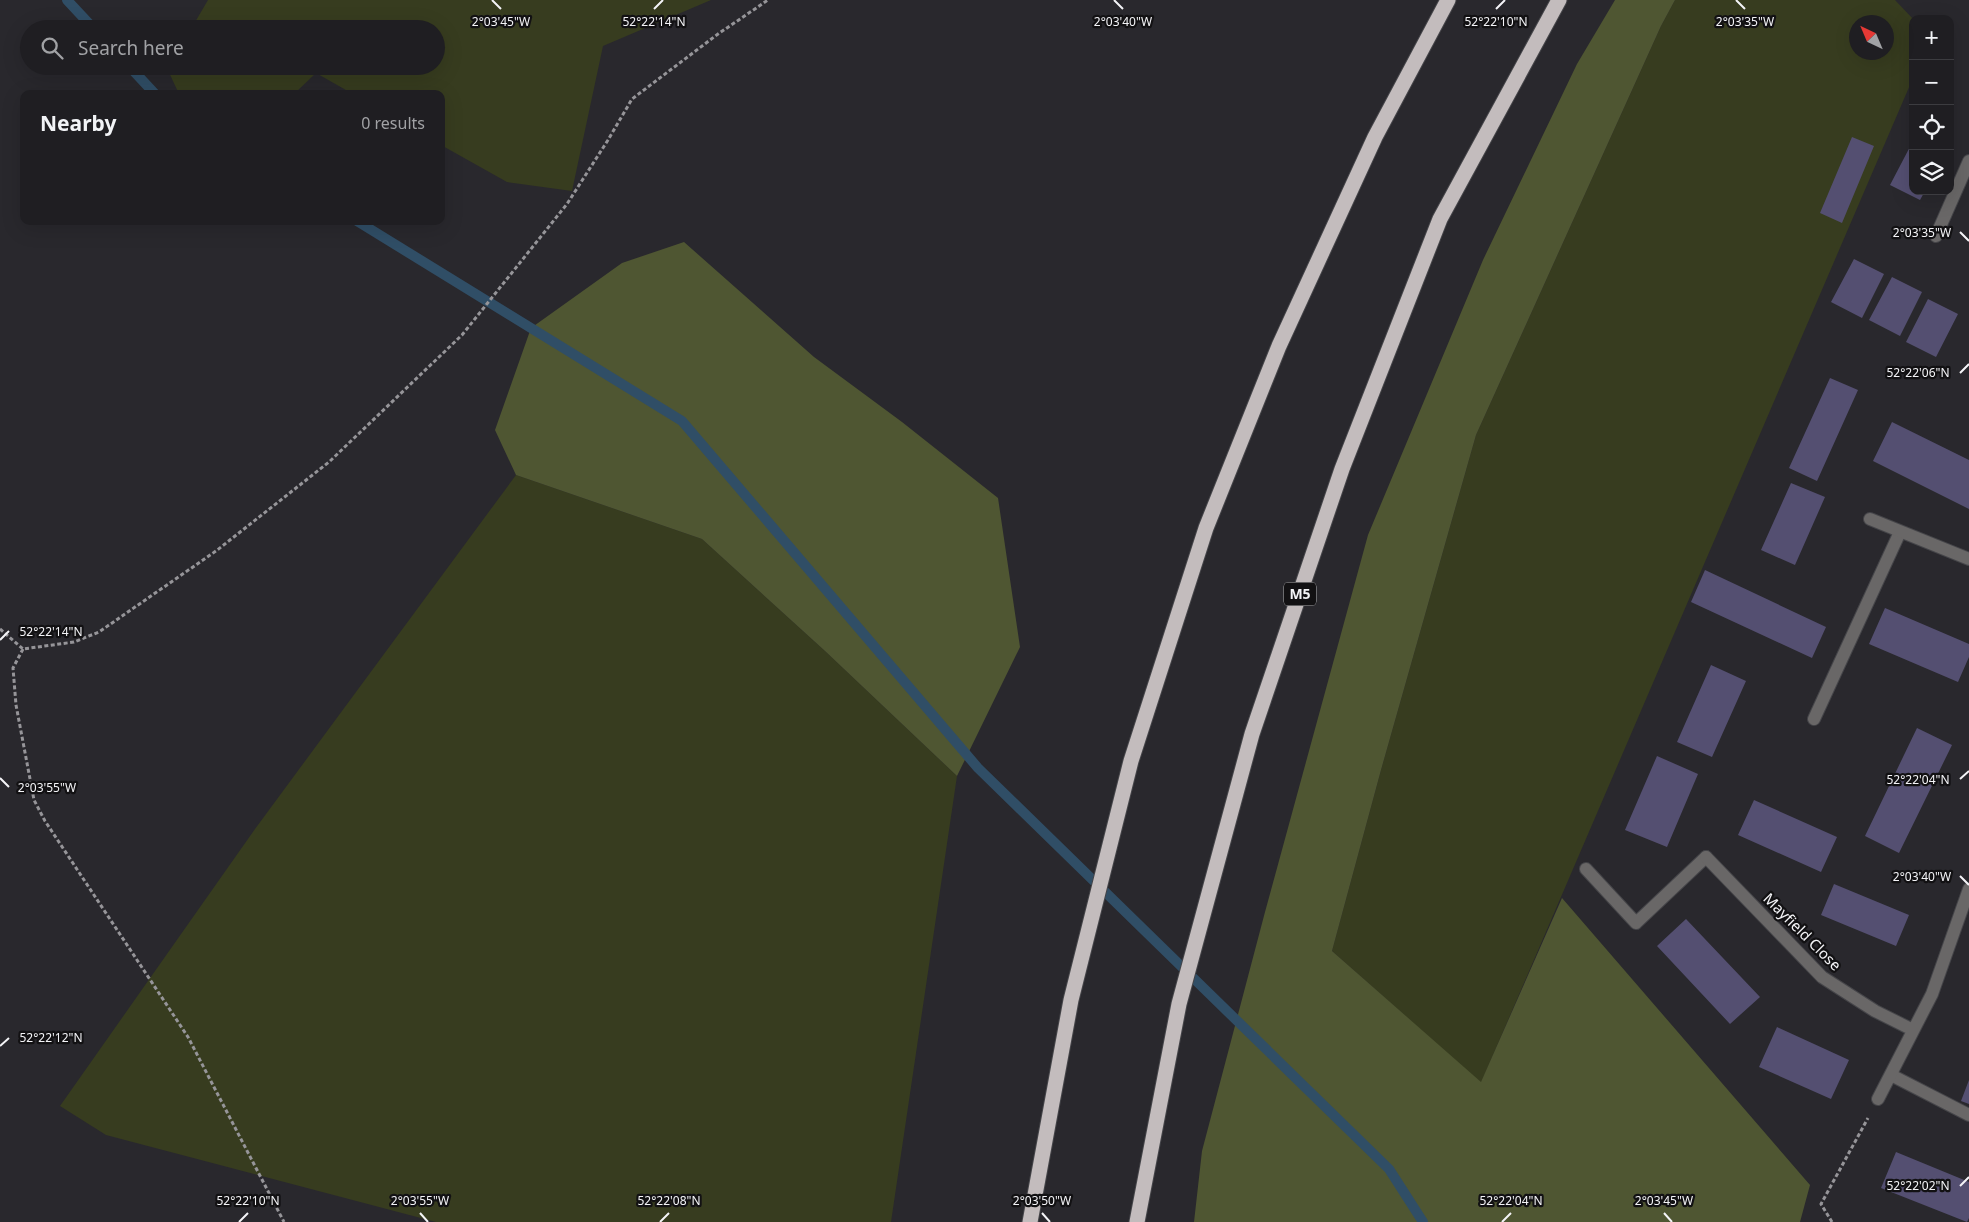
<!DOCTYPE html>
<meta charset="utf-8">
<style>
body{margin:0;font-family:"Noto Sans",sans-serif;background:#2c2b2f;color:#f1f3f6}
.controls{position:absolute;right:15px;top:15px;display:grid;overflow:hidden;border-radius:10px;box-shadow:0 5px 20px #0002}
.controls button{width:45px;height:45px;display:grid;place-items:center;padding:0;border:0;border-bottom:1px solid #3c3c40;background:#1f1e22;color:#f1f3f6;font:25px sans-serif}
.compass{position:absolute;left:1849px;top:15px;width:45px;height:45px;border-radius:50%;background:#1f1e22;box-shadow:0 5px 20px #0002;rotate:316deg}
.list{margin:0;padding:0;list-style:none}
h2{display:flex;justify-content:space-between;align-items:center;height:65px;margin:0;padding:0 20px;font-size:21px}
h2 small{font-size:16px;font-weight:400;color:#a1a2a5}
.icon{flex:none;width:28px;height:28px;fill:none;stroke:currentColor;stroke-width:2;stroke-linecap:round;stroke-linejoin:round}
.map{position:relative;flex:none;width:1969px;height:1222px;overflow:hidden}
.search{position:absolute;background:#1f1e22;box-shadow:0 5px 20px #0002;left:20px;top:20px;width:425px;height:55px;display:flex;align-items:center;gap:12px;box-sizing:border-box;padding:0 18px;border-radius:28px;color:#a1a2a5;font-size:19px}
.panel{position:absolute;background:#1f1e22;box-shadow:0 5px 20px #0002;left:20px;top:90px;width:425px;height:135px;border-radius:10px}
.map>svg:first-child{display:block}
</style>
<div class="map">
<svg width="1969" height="1222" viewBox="0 0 1969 1222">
<rect width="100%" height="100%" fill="#29282d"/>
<path fill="#373c1f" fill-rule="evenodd" d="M208,0H711L603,46L572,191L507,182L441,145V94H353L316,73L294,94H179L166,66H436V29H191Z
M1675,0H1895L1913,19V78L1481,1083L1332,951L1381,770L1476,435L1661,26ZM1856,22H1886V52H1856Z
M516,475L702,539L825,651L957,776L891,1222H436L106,1135L60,1106L255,829Z"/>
<path fill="#4f5632" d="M1615,0H1675L1661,26L1476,435L1381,770L1332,951L1481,1082L1562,898L1810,1185L1800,1222H1194L1202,1151L1265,912L1368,535L1483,260L1577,64Z
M684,242L814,357L902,422L998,498L1020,647L957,776L825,651L702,539L516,475L495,430L531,328L622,263Z"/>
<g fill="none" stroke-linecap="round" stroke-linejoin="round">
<path stroke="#304e66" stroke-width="10" d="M67,0L94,29
M129,66L155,94
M357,221L682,421L978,768L1389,1169L1423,1222"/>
</g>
<path fill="#544f71" d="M1852,137L1874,146L1842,223L1820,213Z
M1913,141V191H1925L1920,200L1890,185Z
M1854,259L1884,274L1862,318L1831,302Z
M1892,277L1922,292L1900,336L1869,320Z
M1928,299L1958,314L1936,357L1906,342Z
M1830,378L1858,390L1817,481L1789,468Z
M1892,422L1969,460V509L1873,461Z
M1791,483L1825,497L1795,565L1761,550Z
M1705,570L1826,627L1812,658L1691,602Z
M1885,608L1969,644V657L1958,682L1869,644Z
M1711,665L1746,681L1712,757L1677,742Z
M1917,728L1952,745L1899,853L1865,836Z
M1657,756L1698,774L1667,847L1625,830Z
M1754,800L1837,837L1821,872L1738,835Z
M1834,884L1909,915L1896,946L1821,915Z
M1686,919L1760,997L1730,1024L1657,946Z
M1777,1027L1849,1060L1831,1099L1759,1067Z
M1969,1080V1104L1961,1101Z
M1896,1152L1969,1182V1218L1967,1222L1881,1188Z"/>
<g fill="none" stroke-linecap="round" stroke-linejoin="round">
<defs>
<path id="lane" d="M1936,236L1969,161
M1814,719L1900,532
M1586,869L1636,923L1706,857
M1891,1075L1969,1115"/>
<path id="street" d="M1870,519L1969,559
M1706,857L1822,977L1875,1011L1913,1030
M1878,1099L1932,994L1969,889"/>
<path id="highway" d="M1030,1222L1071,1000L1131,761L1206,528L1279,346L1375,137L1448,0
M1137,1222L1179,1004L1252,734L1342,469L1440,219L1559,0"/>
</defs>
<use href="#lane" stroke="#454549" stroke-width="14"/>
<use href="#street" stroke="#454549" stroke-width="14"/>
<use href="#highway" stroke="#454549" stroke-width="17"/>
<path stroke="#969599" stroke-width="3" stroke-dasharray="4 2.5" stroke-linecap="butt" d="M0,629L23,649L74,642L99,632L216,551L329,462L462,335L567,204L608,140L632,99L718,34L768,0
M23,649L13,668L16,705L34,800L45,821L188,1037L284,1222
M1832,1222L1821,1204L1868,1118"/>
<use href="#lane" stroke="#696767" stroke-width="12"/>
<use href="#street" stroke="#696767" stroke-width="12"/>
<use href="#highway" stroke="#c3bcbd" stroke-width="15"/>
</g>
<path fill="none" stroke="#f4f4f7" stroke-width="2" d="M492,0L501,9M1114,0L1123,9M1736,0L1745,9M654,9L663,0M1496,9L1505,0M1960,232L1969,241M1960,373L1969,364M0,640L9,631M0,778L9,787M1960,779L1969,771M1960,876L1969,885M0,1046L9,1038M1960,1186L1969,1177M420,1213L428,1222M1042,1213L1050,1222M1664,1213L1672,1222M239,1222L248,1213M660,1222L669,1213M1502,1222L1511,1213"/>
<g text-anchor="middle" stroke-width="4.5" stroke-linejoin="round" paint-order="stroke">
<rect fill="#121113" stroke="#b0b0b3" stroke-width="1" x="1284" y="582.5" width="32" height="23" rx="4"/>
<g font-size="14" font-weight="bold" fill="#f4f4f7">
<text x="1300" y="599">M5</text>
</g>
<g font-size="15" fill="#f4f4f7" stroke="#121113">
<text transform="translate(1802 932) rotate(45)" y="5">Mayfield Close</text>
</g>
</g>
<g font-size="12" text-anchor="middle" fill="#f4f4f7" stroke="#121113" stroke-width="4.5" stroke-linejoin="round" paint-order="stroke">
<text x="654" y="26">52°22'14"N</text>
<text x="1496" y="26">52°22'10"N</text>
<text x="501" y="26">2°03'45"W</text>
<text x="1123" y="26">2°03'40"W</text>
<text x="1745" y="26">2°03'35"W</text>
<text x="1922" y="237">2°03'35"W</text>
<text x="1918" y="377">52°22'06"N</text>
<text x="51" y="636">52°22'14"N</text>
<text x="1918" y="784">52°22'04"N</text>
<text x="47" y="792">2°03'55"W</text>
<text x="1922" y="881">2°03'40"W</text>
<text x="51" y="1042">52°22'12"N</text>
<text x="1918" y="1190">52°22'02"N</text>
<text x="420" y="1205">2°03'55"W</text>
<text x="1042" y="1205">2°03'50"W</text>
<text x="1664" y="1205">2°03'45"W</text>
<text x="248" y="1205">52°22'10"N</text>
<text x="669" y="1205">52°22'08"N</text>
<text x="1511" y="1205">52°22'04"N</text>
</g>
</svg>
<div class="controls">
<button>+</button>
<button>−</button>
<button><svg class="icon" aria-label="locate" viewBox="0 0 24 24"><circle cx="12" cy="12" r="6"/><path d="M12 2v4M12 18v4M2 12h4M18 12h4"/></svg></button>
<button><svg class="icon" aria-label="layers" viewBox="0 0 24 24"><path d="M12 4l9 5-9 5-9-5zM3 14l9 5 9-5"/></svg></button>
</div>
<svg class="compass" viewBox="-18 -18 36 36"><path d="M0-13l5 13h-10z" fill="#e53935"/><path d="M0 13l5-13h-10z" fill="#a1a2a5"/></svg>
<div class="search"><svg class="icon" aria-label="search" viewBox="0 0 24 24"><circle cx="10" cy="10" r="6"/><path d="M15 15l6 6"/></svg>Search here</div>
<section class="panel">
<h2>Nearby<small>0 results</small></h2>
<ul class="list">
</ul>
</section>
</div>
